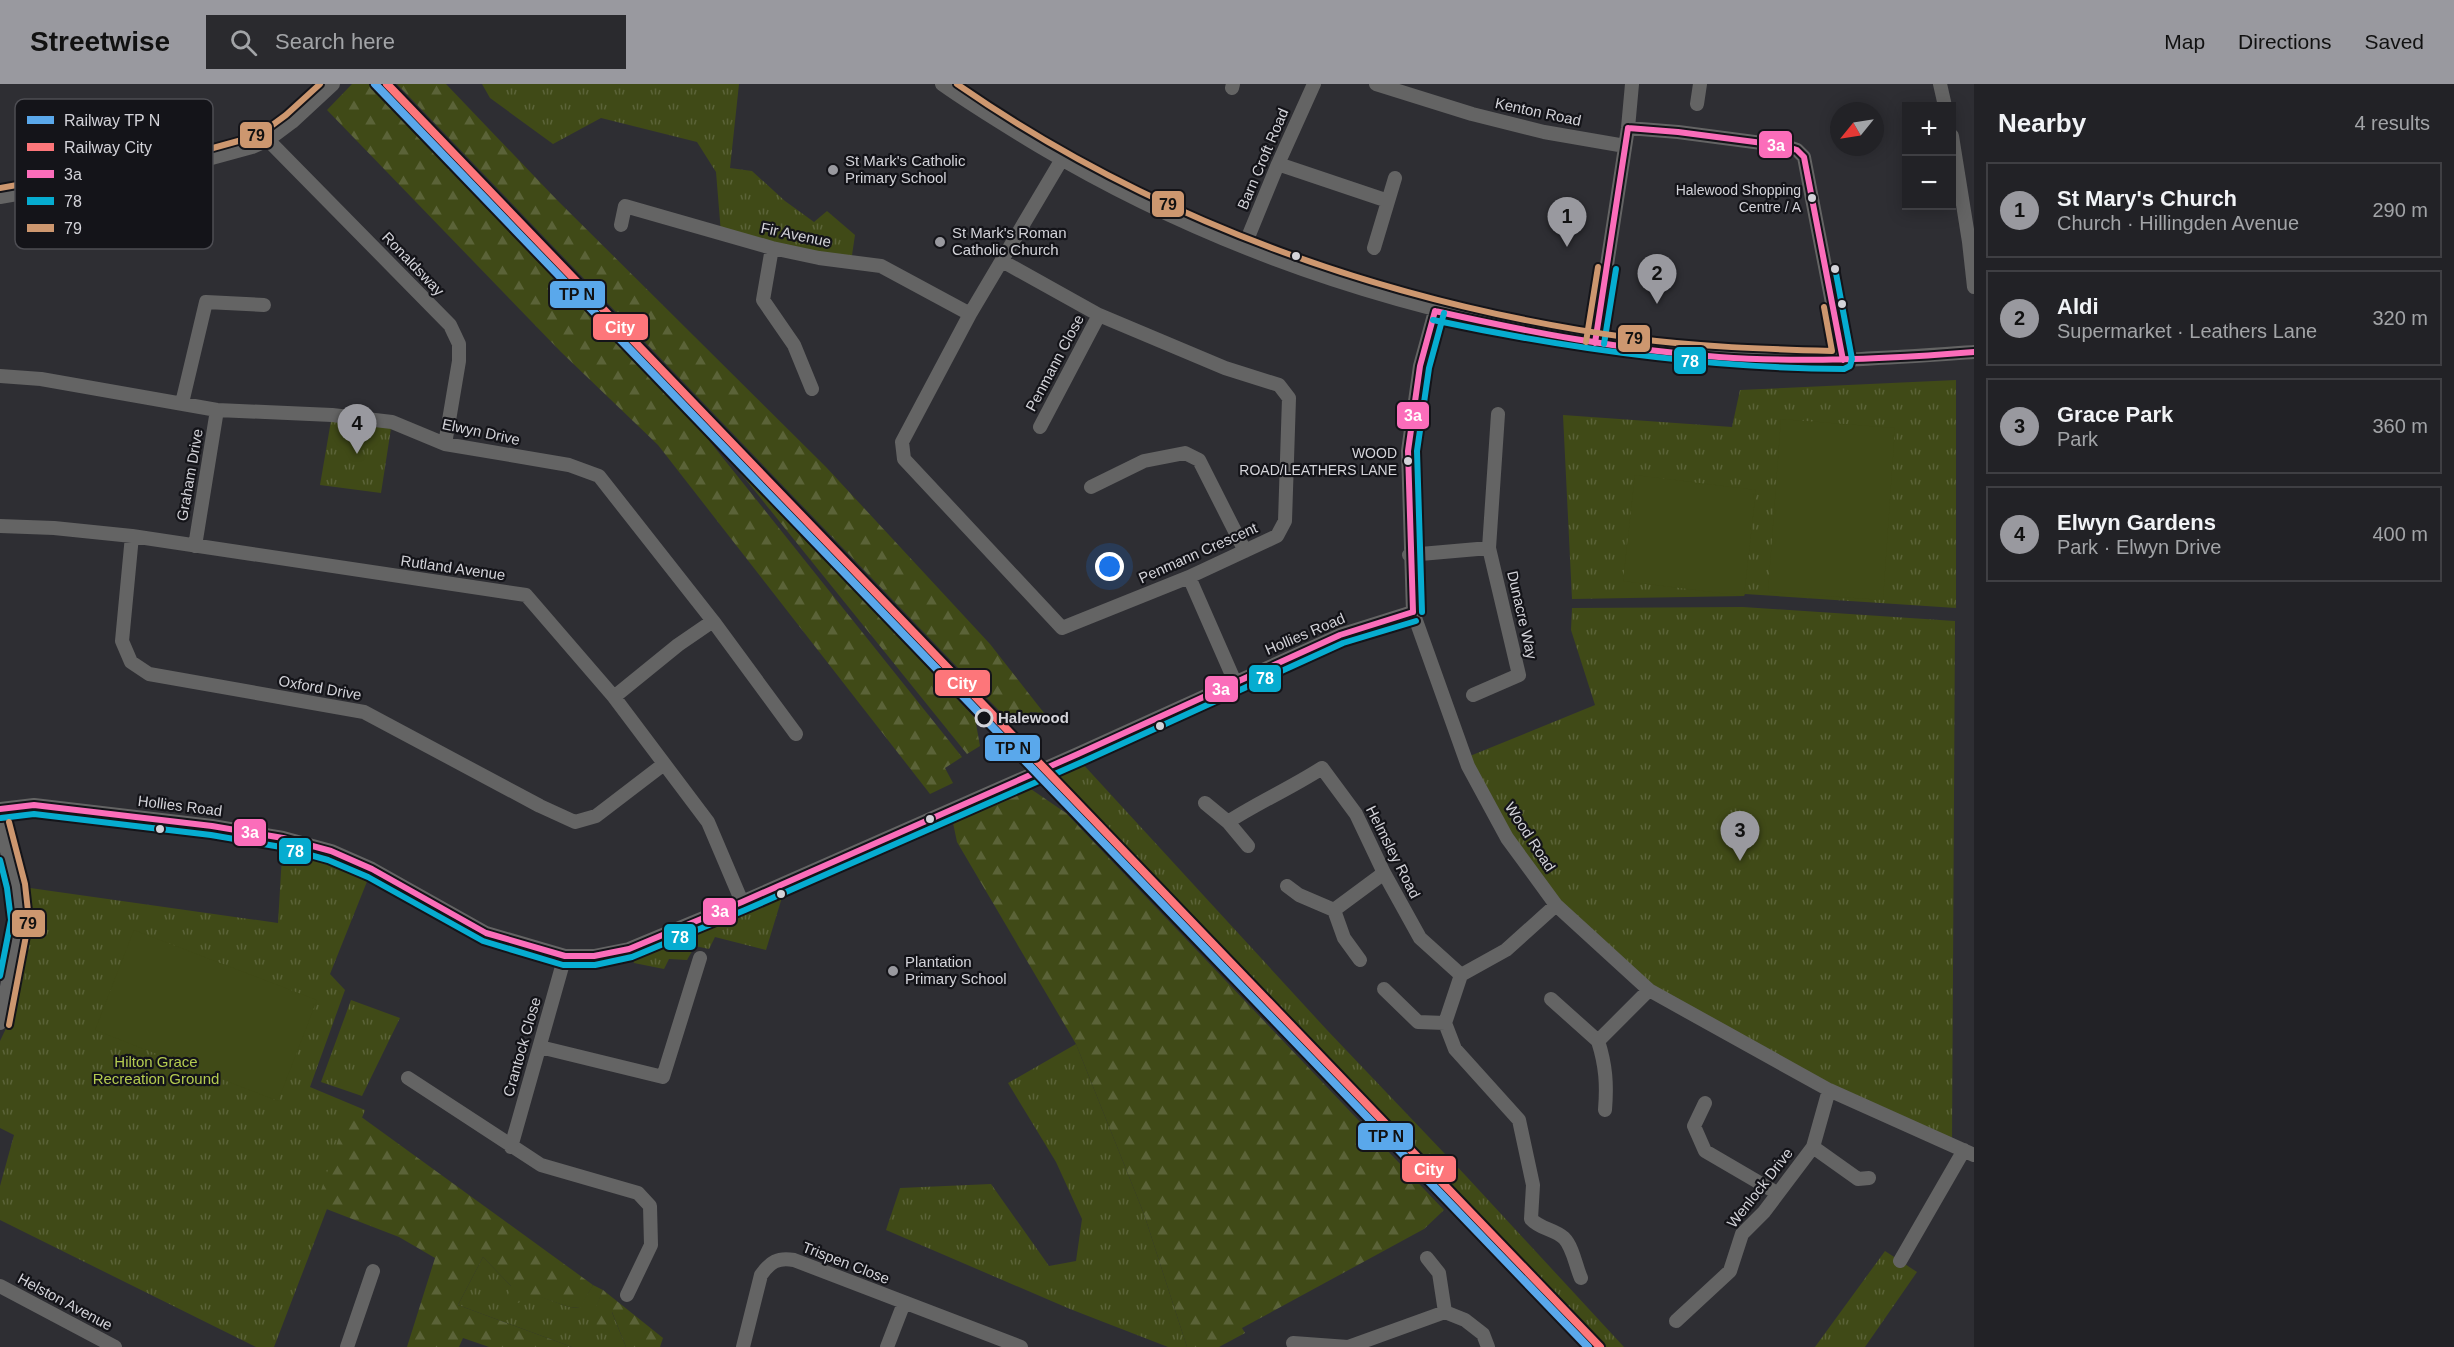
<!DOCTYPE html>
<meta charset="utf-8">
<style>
body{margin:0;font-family:Helvetica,sans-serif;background:#2a2a2e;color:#f1f3f6}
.controls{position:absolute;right:18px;top:18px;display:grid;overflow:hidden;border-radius:0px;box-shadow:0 3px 15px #0003}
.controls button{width:54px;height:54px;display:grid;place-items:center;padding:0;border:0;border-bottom:2px solid #3f3f43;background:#222226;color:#f1f3f6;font:30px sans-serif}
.compass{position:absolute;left:1830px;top:18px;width:54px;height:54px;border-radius:50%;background:#222226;box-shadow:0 3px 15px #0003;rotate:240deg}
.you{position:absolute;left:1110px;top:483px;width:21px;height:21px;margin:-15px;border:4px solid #fff;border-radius:50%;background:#1a73e8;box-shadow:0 0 0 9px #1a73e833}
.badge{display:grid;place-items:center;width:39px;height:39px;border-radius:50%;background:#99999f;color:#111;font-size:20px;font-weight:700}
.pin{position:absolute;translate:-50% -50px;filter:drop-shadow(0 2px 3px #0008)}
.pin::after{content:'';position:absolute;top:32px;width:21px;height:18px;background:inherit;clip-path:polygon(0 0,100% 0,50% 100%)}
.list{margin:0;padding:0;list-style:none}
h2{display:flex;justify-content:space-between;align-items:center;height:78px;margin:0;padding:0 24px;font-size:26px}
h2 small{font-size:20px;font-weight:400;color:#a2a4a7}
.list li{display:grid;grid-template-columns:39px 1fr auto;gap:18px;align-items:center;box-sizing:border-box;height:96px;margin:0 12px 12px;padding:0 12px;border:2px solid #3f3f43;border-radius:0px}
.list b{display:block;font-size:22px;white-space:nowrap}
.list p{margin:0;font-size:20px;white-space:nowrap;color:#a2a4a7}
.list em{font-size:20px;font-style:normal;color:#a2a4a7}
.icon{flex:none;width:33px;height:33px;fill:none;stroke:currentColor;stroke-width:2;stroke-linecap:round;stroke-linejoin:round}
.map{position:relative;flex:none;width:1974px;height:1263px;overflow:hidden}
header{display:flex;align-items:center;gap:36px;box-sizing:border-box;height:84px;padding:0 30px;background:#99999f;color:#111}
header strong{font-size:28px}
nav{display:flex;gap:33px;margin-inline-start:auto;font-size:21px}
.search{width:420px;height:54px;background:#2a2a2e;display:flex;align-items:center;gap:15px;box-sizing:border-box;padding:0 21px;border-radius:0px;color:#a2a4a7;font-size:22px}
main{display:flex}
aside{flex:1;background:#222226}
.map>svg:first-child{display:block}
</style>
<header>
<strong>Streetwise</strong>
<div class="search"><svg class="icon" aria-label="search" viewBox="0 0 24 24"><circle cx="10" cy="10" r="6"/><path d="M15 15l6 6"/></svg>Search here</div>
<nav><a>Map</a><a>Directions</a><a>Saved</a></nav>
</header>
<main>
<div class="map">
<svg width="1974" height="1263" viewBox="0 0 1974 1263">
<defs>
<pattern id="grass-tufts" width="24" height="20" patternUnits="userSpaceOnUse" patternTransform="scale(1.5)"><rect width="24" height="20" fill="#404a17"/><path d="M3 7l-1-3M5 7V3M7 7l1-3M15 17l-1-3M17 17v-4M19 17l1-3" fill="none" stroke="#5b6338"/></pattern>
<pattern id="forest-firs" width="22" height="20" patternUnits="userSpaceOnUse" patternTransform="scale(1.5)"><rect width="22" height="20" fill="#404a17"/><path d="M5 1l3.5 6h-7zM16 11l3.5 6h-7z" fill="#5b6338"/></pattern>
</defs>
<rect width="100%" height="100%" fill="#2e2e33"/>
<path fill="url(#grass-tufts)" d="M482,0H739L730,84L752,87L785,117L814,138L827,127L855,151L851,178L721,149L716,88L697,58L601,34L553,60L490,14Z
M1956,296V524L1745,510L1744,512L1572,515L1563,331L1732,343L1740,306Z
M332,331L392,338L381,409L320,401Z
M1743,523L1955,537L1952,1061L1817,999L1661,912L1548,811L1465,674L1595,621L1571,546L1572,524Z
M1081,678L1327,946L1466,1092L1624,1263H1606L1055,689Z
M283,754L372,785L330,890L345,906L310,1003L365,1026L274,1263H256L0,1136V1102L14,1051L0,1044V957L10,936L20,836L16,802L278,839Z
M787,797L766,866L715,853L709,865L695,862L687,876L669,875L664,885L634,879L629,865Z
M351,916L400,934L362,1012L321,998Z
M1076,960L1144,1130L1187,1263H1168L1070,1225L886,1146L900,1104L991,1100L1049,1182L1076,1177L1082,1135L1056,1078L1008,999Z
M1885,1167L1917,1188L1865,1263H1815Z
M483,1173L511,1202L569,1223L579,1224L593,1201L603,1206L591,1236L611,1226L626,1263H572L458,1221Z"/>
<path fill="url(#forest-firs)" d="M352,0H370L687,329L962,673L945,684L953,699L930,710L658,361L561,268L327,26Z
M397,0H446L557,116L826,383L990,560L1044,629L1030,628L1031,638H1010Z
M721,365L975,634L980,662L967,670Z
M1025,701L1066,729L1444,1126L1424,1145L1242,1244L1245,1249L1219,1263H1187L1144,1130L1076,960L957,758L952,734Z
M349,1024L593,1201L580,1224L569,1223L534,1211L518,1219L507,1214L511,1202L483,1173L458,1221L572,1263H489L463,1254L459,1263H407L435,1174L399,1153L316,1121Z
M603,1206L663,1254L660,1263H626L612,1228L611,1251L590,1236Z"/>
<path fill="#404a17" d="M1781,335L1895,344L1883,516L1768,508Z
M1635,391L1756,406L1744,512L1623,497Z
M134,846L317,916L278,1017L95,946Z"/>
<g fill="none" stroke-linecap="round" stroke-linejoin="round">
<path stroke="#646464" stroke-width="14" d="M942,0C973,22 1006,42 1039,62C1259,193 1501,258 1755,275C1826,279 1903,273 1974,268
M1376,0L1472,30L1544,48L1625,62
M1940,0L1945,22
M1232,4L1233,0
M1697,20L1700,0
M1628,44L1678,48L1785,62L1797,66L1804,73L1843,276
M1952,52L1969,158L1974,203
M268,56L450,241L459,260V277L445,360
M1278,80L1388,117
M0,113L197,78L252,63L268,56L292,38L333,0
M621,141L625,122L772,164L819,174L881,182L970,230
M1244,163L1278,80L1314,0
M772,164L763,216L794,261L812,305
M1374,164L1395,94
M1002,177L1099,231L1225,284L1279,301L1289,314L1285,437L1277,452L1189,493L1062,544L904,375L902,358L970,230L1062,75
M1435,227L1420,282L1408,367L1413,528L1468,682L1507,754L1556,821L1649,906L1829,1006L1974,1071
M1595,259L1628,44L1632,0
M0,292L41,295L217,326L332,331L392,338L445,360L569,381L599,392L713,537L796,650
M182,319L206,218L264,221
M1040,343L1099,231
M1091,403L1144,377L1185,369L1199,376L1245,467
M0,442L54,444L132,452L526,511L614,613L708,738L742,818
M132,452L122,557L131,578L149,590L364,628L540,722L575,738L596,732L664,680
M195,462L217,326
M1409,471L1489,464
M1189,493L1235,598
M1473,611L1519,591L1489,464L1498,330
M614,613L678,561L713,537
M1205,719L1228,738L1248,762
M0,725L34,721L212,742L283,754L331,767L372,785L486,849L565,872H594L629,865L742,818L1078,670L1340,551L1413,528
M1228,738C1259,718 1291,704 1322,684L1356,730L1384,789L1420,854L1461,891
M0,740L16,802L20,836L0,939
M1287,802L1299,811L1334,826
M1556,821L1506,866L1461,891L1445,939L1455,965L1519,1036L1533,1101L1531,1135C1540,1145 1554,1145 1564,1154C1573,1163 1576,1183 1581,1194
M1360,876L1344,854L1334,826L1384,789
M1384,905L1418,938L1445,939
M1551,915L1598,957L1649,906
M1598,957C1606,982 1607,1001 1605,1026
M540,963L663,993L700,874
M408,994L541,1081L638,1109L650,1122L651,1161L627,1211
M1705,1019L1694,1042L1705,1067L1777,1109
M511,1063L565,872
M1813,1063L1858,1095L1869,1094
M1427,1174L1439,1189L1445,1228
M1900,1177L1964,1066
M0,1202L115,1263
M1676,1237L1730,1187L1742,1150L1764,1128L1813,1063L1829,1006
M1293,1259L1348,1263L1445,1228L1465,1236L1483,1250L1488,1263
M347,1263L373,1187
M743,1263L761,1191C770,1178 778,1173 794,1176L1021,1263
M887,1263L904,1219"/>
<defs>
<path id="bus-1" d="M1628,44L1678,48L1785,62L1797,66L1804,73L1843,276
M1435,227C1529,248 1623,266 1719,273C1804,279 1889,275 1974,268
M1595,259L1628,44
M1413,528L1408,367L1420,282L1435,227
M0,725L34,721L212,742L283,754L331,767L372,785L486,849L565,872H594L629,865L742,818L1078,670L1340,551L1413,528"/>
<path id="bus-2" d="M1433,236C1569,265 1705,284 1844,285L1850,282L1852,275L1835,184
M1604,260L1616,185
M1422,528L1417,367L1429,284L1444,229
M1,734L34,730L211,751L281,763L328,776L368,793L483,857L563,881H595L632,873L745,826L1082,678L1343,559L1416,537
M0,776L7,804L11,836L0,892"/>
<path id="bus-3" d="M957,0C1157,139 1392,221 1632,254C1698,263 1765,265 1832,267L1824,223
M0,104L195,69L249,54L263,48L286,31L320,0
M1586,258L1598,183
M9,738L25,800L29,836L9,941"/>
</defs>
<use href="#bus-1" stroke="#141419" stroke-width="10"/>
<use href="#bus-2" stroke="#141419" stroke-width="10"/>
<use href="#bus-3" stroke="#141419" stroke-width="10"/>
<use href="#bus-1" stroke="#fb6dba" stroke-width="6"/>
<use href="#bus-2" stroke="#06acd0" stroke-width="6"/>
<use href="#bus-3" stroke="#cd976f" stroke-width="6"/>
<defs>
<path id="rail-1" d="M375,0L1588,1263"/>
<path id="rail-2" d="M387,0L1600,1263"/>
</defs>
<use href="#rail-1" stroke="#141419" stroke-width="12"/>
<use href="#rail-2" stroke="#141419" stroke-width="12"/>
<use href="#rail-1" stroke="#5aa8eb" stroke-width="8"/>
<use href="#rail-2" stroke="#fd767a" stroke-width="8"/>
</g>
<g fill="#99999f" stroke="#141419" stroke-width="2">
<circle cx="833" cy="86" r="6"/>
<circle cx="940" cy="158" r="6"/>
<circle cx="893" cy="887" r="6"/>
</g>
<g fill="#d3d3d9" stroke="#141419" stroke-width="2">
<circle cx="1812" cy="114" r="5"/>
<circle cx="1296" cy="172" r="5"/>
<circle cx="1835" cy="185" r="5"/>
<circle cx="1842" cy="220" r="5"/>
<circle cx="1408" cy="377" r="5"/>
<circle cx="1160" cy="642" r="5"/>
<circle cx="930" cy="735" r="5"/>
<circle cx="160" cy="745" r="5"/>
<circle cx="781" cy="810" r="5"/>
</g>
<circle fill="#141419" stroke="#d3d3d9" stroke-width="3" cx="984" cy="634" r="8"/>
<g text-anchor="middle" stroke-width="4.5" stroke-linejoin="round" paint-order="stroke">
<g font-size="14" fill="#d3d3d9" stroke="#141419" text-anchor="end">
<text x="1801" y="111">Halewood Shopping<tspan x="1801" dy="17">Centre / A</tspan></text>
<text x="1397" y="374">WOOD<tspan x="1397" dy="17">ROAD/LEATHERS LANE</tspan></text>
</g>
<g font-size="15" fill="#d3d3d9" stroke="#141419">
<text transform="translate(1538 28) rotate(12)" y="5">Kenton Road</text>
<text transform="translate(1263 75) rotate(-67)" y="5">Barn Croft Road</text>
<text transform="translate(796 151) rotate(12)" y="5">Fir Avenue</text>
<text transform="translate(413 180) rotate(46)" y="5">Ronaldsway</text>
<text transform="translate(1055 279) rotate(-62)" y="5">Penmann Close</text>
<text transform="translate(481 348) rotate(12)" y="5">Elwyn Drive</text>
<text transform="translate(190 391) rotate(-80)" y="5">Graham Drive</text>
<text transform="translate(1198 469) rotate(-24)" y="5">Penmann Crescent</text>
<text transform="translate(453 484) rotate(8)" y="5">Rutland Avenue</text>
<text transform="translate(1522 531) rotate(77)" y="5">Dunacre Way</text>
<text transform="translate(1305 550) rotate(-23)" y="5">Hollies Road</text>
<text transform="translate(320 604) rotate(10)" y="5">Oxford Drive</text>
<text transform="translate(180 722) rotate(7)" y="5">Hollies Road</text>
<text transform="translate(1530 753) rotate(57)" y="5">Wood Road</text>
<text transform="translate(1393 768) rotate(63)" y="5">Helmsley Road</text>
<text transform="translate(522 963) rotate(-74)" y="5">Crantock Close</text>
<text transform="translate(1760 1104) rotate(-52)" y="5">Wenlock Drive</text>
<text transform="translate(846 1179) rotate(21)" y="5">Trispen Close</text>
<text transform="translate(65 1218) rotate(28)" y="5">Helston Avenue</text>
</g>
<g font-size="15" fill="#d3d3d9" stroke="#141419" text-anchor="start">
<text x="845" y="82">St Mark's Catholic<tspan x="845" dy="17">Primary School</tspan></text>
<text x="952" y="154">St Mark's Roman<tspan x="952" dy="17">Catholic Church</tspan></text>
<text x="905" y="883">Plantation<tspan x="905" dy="17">Primary School</tspan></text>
</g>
<g font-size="15" font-weight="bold" fill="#d3d3d9" stroke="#141419" text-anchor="start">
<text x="998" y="639">Halewood</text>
</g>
<g font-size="15" fill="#b4cb50" stroke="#141419">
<text x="156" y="983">Hilton Grace<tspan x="156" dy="17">Recreation Ground</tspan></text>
</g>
</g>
<rect x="15" y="15" width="198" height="150" rx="9" fill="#141419" stroke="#4d4d53" stroke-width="1.5"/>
<rect x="27" y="32" width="27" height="8" fill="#5aa8eb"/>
<rect x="27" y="59" width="27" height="8" fill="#fd767a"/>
<rect x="27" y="86" width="27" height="8" fill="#fb6dba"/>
<rect x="27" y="113" width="27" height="8" fill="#06acd0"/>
<rect x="27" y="140" width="27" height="8" fill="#cd976f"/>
<g font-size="16" fill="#d3d3d9">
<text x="64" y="42">Railway TP N</text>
<text x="64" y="69">Railway City</text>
<text x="64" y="96">3a</text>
<text x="64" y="123">78</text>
<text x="64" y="150">79</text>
</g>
<g stroke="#141419" stroke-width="2">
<rect x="239" y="37" width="34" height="28" rx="6" fill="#cd976f"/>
<rect x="1758" y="46" width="35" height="29" rx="6" fill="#fb6dba"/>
<rect x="1151" y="106" width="34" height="28" rx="6" fill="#cd976f"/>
<rect x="549" y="196" width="57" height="29" rx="6" fill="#5aa8eb"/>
<rect x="592" y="229" width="57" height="28" rx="6" fill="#fd767a"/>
<rect x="1617" y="240" width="34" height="29" rx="6" fill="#cd976f"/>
<rect x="1673" y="262" width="34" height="29" rx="6" fill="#06acd0"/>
<rect x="1396" y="317" width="34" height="29" rx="6" fill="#fb6dba"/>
<rect x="1248" y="580" width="34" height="29" rx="6" fill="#06acd0"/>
<rect x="934" y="585" width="57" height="28" rx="6" fill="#fd767a"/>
<rect x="1204" y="591" width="35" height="28" rx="6" fill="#fb6dba"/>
<rect x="984" y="650" width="57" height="28" rx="6" fill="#5aa8eb"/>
<rect x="233" y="734" width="34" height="29" rx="6" fill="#fb6dba"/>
<rect x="278" y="753" width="34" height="28" rx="6" fill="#06acd0"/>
<rect x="702" y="813" width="35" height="29" rx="6" fill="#fb6dba"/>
<rect x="11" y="825" width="35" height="29" rx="6" fill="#cd976f"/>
<rect x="663" y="839" width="34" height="28" rx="6" fill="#06acd0"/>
<rect x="1357" y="1038" width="57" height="29" rx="6" fill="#5aa8eb"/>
<rect x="1401" y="1071" width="56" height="28" rx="6" fill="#fd767a"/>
</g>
<g font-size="16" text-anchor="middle" font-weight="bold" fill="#fff">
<text x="1776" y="67">3a</text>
<text x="620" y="249">City</text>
<text x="1690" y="283">78</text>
<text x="1413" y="337">3a</text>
<text x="1265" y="600">78</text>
<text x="962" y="605">City</text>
<text x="1221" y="611">3a</text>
<text x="250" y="754">3a</text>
<text x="295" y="773">78</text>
<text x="720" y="833">3a</text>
<text x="680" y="859">78</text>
<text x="1429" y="1091">City</text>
</g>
<g font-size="16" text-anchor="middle" font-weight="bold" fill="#111">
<text x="256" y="57">79</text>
<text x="1168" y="126">79</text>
<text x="577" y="216">TP N</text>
<text x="1634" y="260">79</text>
<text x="1013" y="670">TP N</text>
<text x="28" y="845">79</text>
<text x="1386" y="1058">TP N</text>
</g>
</svg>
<div class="controls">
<button>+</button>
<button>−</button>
</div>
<svg class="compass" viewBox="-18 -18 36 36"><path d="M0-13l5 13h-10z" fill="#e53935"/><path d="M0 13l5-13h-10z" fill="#a2a4a7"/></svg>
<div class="you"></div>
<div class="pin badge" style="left:1567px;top:163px">1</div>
<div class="pin badge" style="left:1657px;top:220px">2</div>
<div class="pin badge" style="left:1740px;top:777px">3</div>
<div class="pin badge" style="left:357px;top:370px">4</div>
</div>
<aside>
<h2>Nearby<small>4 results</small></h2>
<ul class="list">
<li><span class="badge">1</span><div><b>St Mary's Church</b><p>Church · Hillingden Avenue</p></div><em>290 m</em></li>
<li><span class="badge">2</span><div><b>Aldi</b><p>Supermarket · Leathers Lane</p></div><em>320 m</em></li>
<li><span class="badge">3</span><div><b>Grace Park</b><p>Park</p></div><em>360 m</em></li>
<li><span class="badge">4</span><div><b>Elwyn Gardens</b><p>Park · Elwyn Drive</p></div><em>400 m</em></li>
</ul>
</aside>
</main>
